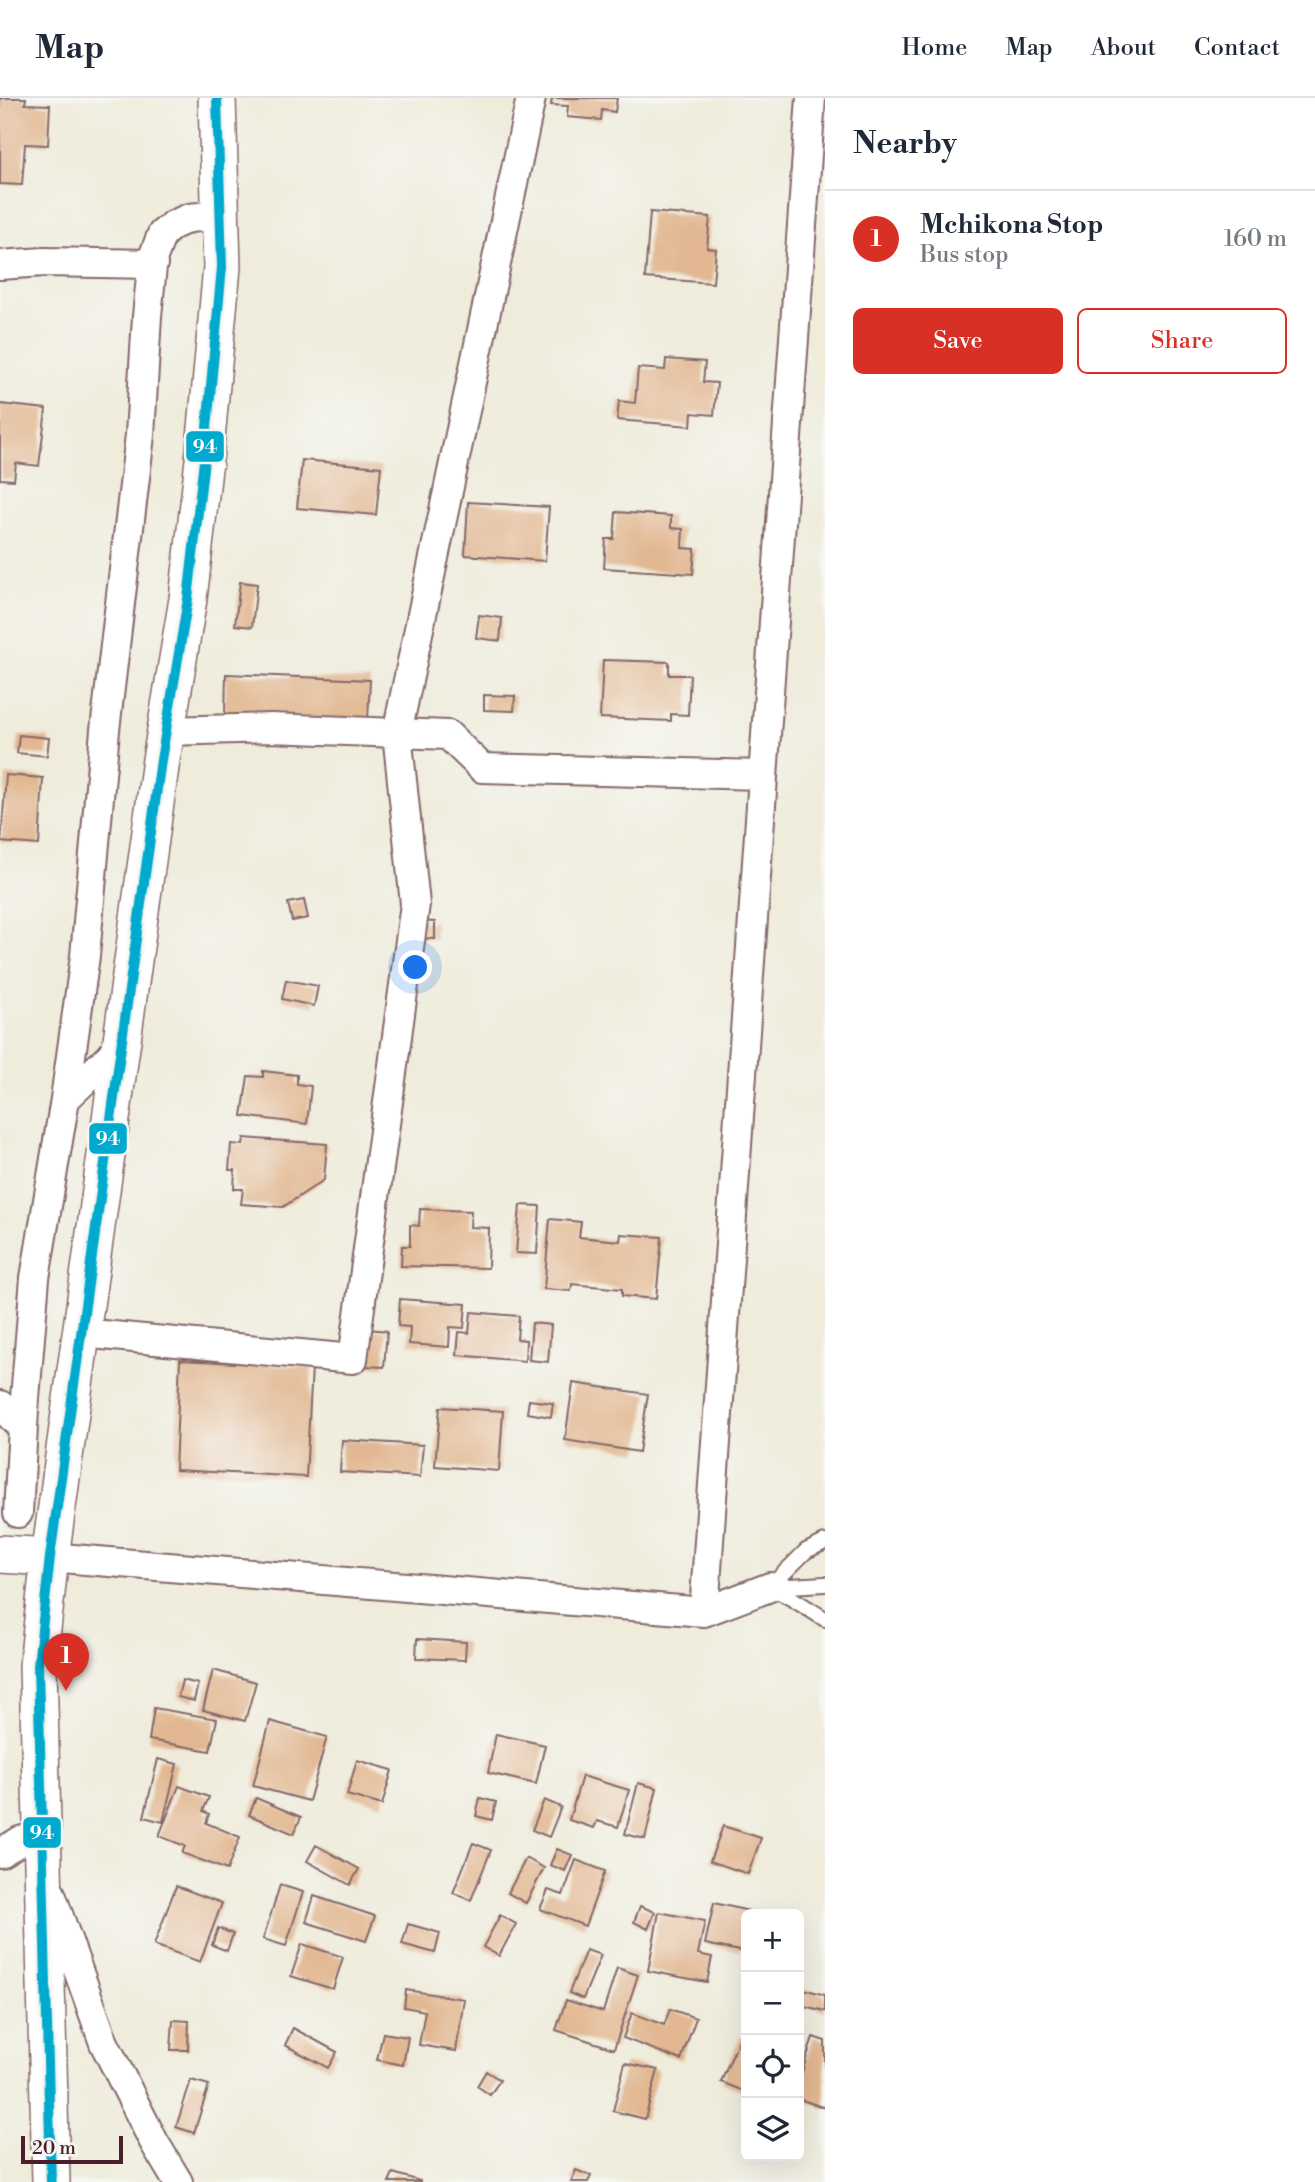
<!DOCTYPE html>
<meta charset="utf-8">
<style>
body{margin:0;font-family:"Libre Bodoni",serif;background:#f6f6f7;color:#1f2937}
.controls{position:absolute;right:21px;bottom:21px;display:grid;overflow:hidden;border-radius:10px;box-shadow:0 7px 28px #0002}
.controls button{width:63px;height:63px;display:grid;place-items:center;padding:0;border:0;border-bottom:2px solid #e0e1e3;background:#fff;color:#1f2937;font:35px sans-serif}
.scale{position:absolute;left:21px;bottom:18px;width:102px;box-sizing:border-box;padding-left:7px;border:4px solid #4a1f2b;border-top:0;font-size:19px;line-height:24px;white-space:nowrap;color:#4a1f2b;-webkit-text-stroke:5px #f6f6f2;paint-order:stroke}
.you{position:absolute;left:416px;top:870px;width:24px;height:24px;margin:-18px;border:5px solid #fff;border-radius:50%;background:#1a73e8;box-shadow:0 0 0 10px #1a73e833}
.badge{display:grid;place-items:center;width:46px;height:46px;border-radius:50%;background:#d93025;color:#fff;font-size:23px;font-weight:700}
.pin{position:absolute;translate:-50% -58px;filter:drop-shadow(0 2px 4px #0008)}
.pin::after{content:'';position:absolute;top:37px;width:24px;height:21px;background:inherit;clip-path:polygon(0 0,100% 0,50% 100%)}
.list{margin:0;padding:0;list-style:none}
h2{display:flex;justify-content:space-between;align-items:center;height:91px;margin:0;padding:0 28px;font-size:30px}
h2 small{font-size:23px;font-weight:400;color:#747a83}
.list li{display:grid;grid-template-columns:46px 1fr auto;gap:21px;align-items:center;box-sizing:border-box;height:98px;padding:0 28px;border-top:2px solid #e0e1e3}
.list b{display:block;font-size:26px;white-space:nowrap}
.list p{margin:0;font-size:23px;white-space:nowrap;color:#747a83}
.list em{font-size:23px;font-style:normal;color:#747a83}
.actions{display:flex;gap:14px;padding:21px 28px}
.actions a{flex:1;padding:16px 0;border:2px solid #d93025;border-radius:10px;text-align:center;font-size:24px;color:#d93025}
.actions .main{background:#d93025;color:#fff}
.icon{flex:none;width:38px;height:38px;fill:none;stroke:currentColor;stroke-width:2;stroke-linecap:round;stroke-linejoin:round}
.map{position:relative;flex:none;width:825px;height:2084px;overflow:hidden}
header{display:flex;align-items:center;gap:42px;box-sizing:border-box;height:98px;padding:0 35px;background:#fff;border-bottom:2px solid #e0e1e3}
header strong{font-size:33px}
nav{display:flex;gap:38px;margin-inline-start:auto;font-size:24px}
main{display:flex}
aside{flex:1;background:#fff}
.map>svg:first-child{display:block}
</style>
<header>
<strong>Map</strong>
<nav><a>Home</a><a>Map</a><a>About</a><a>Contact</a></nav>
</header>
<main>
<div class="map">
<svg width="825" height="2084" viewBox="0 0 825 2084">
<rect width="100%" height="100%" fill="#f6f6f2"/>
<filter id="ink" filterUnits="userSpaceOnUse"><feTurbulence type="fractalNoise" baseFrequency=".0143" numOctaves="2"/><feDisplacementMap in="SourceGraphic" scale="14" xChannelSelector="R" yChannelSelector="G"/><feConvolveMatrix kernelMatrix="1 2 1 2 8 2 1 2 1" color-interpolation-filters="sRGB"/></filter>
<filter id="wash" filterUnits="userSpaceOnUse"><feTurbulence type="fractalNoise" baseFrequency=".00686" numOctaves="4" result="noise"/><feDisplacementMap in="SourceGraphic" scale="28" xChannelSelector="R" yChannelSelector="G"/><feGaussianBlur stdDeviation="1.57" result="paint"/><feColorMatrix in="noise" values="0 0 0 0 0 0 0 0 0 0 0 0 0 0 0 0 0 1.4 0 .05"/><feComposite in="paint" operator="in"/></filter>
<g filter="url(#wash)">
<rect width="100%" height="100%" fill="#efecdb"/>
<g id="blocks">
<path fill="#e2b791" d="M0,0H26L25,6L50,7L48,47L25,46L22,87L0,86Z
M552,0H617L615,14L602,12L601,22L567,19L568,8L551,7Z
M650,114L710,119L707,150L716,151L713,185L645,180Z
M666,261L705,264L703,284L717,285L714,317L692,315L691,328L617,322L619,303L635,305L638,270L665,272Z
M0,306L46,311L39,368L16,365L14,382L0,381Z
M302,362L381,369L376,417L297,410Z
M468,404L549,409L545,463L465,457Z
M616,414L671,418V430L683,431L682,450L695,451L693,476L604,470L606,441H614Z
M240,484L257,486L252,529L235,527Z
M479,517L502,520L500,543L476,540Z
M603,562L669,564V577H690L688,617L671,616V623L600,620Z
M226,576L370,582L368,622L225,617Z
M484,597L515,598L514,613L484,612Z
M19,637L49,640L47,658L17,655Z
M6,677L43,680L39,747L1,744Z
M304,802L308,820L292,823L288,805Z
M419,823L435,824V841L418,840Z
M286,882L318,888L314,908L282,901Z
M263,973L297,977V986L311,988L307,1026L242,1018L248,978L263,979Z
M244,1040L327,1046L324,1082L283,1109L241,1106L243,1091H234L235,1072H229L231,1046L243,1047Z
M520,1107L540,1108L537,1156L516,1155Z
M420,1111L471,1113L470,1129L489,1130L488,1170L401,1168L402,1148H410V1127L419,1128Z
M550,1121L581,1124L579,1139L620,1143L621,1136L662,1139L656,1201L622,1198V1191L572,1186L571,1193L544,1191Z
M400,1201L466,1206L464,1230L450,1229L449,1249L409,1246L410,1229L398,1228Z
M471,1214L519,1218L517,1241L526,1242L525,1263L457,1257L459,1234L469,1235Z
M532,1225L551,1227L548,1264L529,1262Z
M368,1231L387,1233L384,1269L365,1268Z
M180,1262L312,1269L306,1379L175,1372Z
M573,1285L648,1296L639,1354L565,1342Z
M529,1302L553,1305L551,1319L527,1315Z
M440,1309L503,1313L499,1373L435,1368Z
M342,1342L423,1347L420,1379L340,1374Z
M417,1541L466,1544L465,1562L416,1560Z
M213,1572L256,1584L245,1623L203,1612Z
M182,1582L198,1586L194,1603L178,1599Z
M154,1610L217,1621L210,1653L149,1642Z
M270,1623L327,1639L309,1703L253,1688Z
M496,1636L545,1647L536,1686L488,1675Z
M158,1661L177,1666L163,1724L144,1719Z
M357,1662L392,1672L382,1707L347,1697Z
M582,1678L629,1692L618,1729L597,1723L594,1730L569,1722Z
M638,1685L657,1690L645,1741L625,1736Z
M179,1688L209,1699L203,1713L209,1716L206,1725L240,1739L227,1772L182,1755L185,1748L159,1738Z
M256,1700L301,1719L294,1736L249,1717Z
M480,1700L496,1704L492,1722L476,1718Z
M544,1702L561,1709L549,1739L532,1732Z
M723,1728L761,1740L748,1776L710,1763Z
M473,1745L491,1752L471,1802L453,1795Z
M316,1747L359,1771L350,1787L307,1763Z
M557,1751L572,1757L565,1773L550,1767Z
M526,1760L544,1770L526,1805L508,1795Z
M576,1762L605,1773L585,1828L540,1811L548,1792L563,1797Z
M280,1787L303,1794L286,1848L263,1841Z
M176,1788L222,1805L200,1864L154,1847Z
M314,1798L375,1818L366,1843L306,1824Z
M714,1805L749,1813L740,1853L705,1846Z
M640,1808L655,1814L648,1831L634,1824Z
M659,1814L705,1823L698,1856L712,1859L707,1884L648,1873Z
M500,1817L516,1826L499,1858L483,1849Z
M408,1826L440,1835L435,1855L402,1846Z
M218,1830L233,1836L227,1853L212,1847Z
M302,1846L343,1859L333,1891L291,1878Z
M586,1852L601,1857L583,1901L569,1895Z
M617,1870L638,1877L614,1951L556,1932L566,1902L603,1914Z
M804,1891L825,1897V1913L800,1907Z
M406,1892L464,1901L456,1953L419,1947L425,1913L404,1909Z
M670,1911L696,1920L681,1962L623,1940L632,1915L664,1927Z
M173,1922L189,1923L188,1952H171Z
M293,1930L337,1954L328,1970L285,1947Z
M383,1935L408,1939L403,1967L377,1962Z
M740,1939L746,1942V1994L721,1984Z
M813,1939L825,1943V2010L799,2001V1984Z
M625,1965L658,1972L645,2021L613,2013Z
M486,1973L500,1982L490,1997L477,1988Z
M191,1982L209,1987L194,2035L176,2029Z
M576,2072L591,2078L588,2084H571Z
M393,2075L420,2083V2084H389Z"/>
</g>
</g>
<g filter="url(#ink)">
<use href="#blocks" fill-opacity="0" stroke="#846769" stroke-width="2"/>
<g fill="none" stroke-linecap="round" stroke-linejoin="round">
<defs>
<path id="service" d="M770,1489L806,1453L825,1444
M770,1489L791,1500L825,1521
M771,1489L825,1486"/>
<path id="minor" d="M0,167L44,164L153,166
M166,633L271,630L448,637L482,670L763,677
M65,1001L85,858L105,632L140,337L147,218L153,159L162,136L173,127L189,120L220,117
M82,1235L353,1261L415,806L397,635L531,0
M0,1307L23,1330
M18,1415L24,1312L35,1180L65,1001L121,948
M50,1459L704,1514L770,1489
M704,1514L811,0
M0,1755L20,1743L41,1737
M51,1796L104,1945L154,2044L178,2084"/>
<path id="tertiary" d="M0,1456L50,1459
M51,2084L38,1567L50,1459L161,662L188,501L204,362L222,169L217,0"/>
</defs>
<use href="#service" stroke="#846769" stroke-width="18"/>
<use href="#minor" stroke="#846769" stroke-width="32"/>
<use href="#tertiary" stroke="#846769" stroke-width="40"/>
<use href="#service" stroke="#fff" stroke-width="14"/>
<use href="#minor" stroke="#fff" stroke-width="28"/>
<use href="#tertiary" stroke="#fff" stroke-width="37"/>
<defs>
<path id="bus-1" d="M51,2084L38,1567L50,1459L161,662L188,501L204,362L222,169L217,0"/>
</defs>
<use href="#bus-1" stroke="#f6f6f2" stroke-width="16"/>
<use href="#bus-1" stroke="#00a9ce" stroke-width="10"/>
</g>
</g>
<g stroke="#f6f6f2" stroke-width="2.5">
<rect x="185" y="332" width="40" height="33" rx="7" fill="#00a9ce"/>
<rect x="88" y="1024" width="40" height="33" rx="7" fill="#00a9ce"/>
<rect x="22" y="1718" width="40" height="33" rx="7" fill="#00a9ce"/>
</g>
<g font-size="19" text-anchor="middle" font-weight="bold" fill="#fff">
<text x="205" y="355">94</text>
<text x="108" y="1047">94</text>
<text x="42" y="1741">94</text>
</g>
</svg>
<div class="controls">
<button>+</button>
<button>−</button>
<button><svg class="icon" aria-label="locate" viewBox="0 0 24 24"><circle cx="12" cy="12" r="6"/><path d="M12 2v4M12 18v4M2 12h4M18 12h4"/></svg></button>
<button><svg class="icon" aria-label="layers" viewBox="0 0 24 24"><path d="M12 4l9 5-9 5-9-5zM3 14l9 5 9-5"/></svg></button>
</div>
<div class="scale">20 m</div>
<div class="you"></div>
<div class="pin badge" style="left:66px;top:1593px">1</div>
</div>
<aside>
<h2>Nearby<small></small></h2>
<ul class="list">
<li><span class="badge">1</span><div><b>Mchikona Stop</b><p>Bus stop</p></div><em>160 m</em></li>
</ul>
<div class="actions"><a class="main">Save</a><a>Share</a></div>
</aside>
</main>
